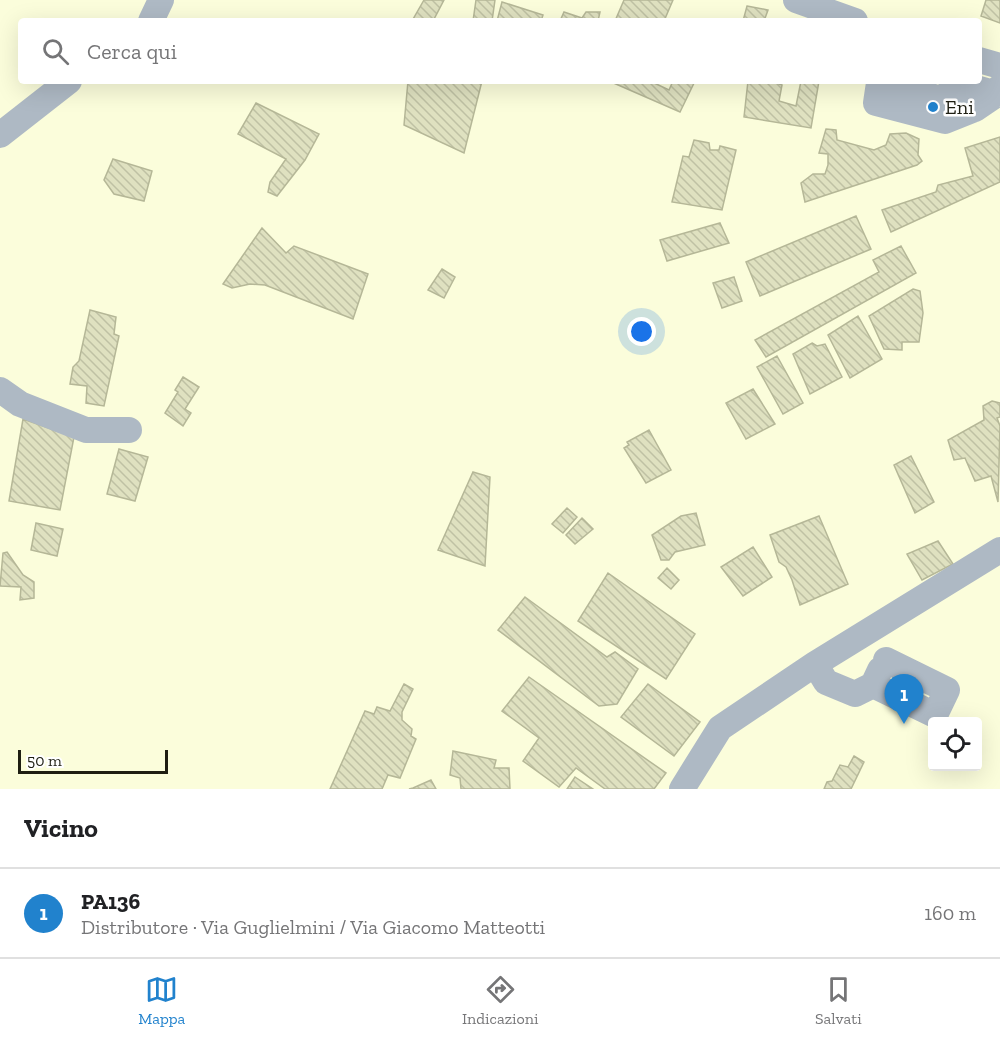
<!DOCTYPE html>
<html lang="it">
<meta charset="utf-8">
<style>
body{margin:0;font-family:"Zilla Slab",serif;background:#f2f2f2;color:#202124}
.controls{position:absolute;right:18px;bottom:18px;display:grid;overflow:hidden;border-radius:6px;box-shadow:0 6px 24px #0002}
.controls button{width:54px;height:54px;display:grid;place-items:center;padding:0;border:0;border-bottom:2px solid #e0e0e0;background:#fff;color:#202124;font:30px sans-serif}
.scale{position:absolute;left:18px;bottom:15px;width:150px;box-sizing:border-box;padding-left:6px;border:3px solid #1e1e12;border-top:0;font-size:16px;line-height:21px;white-space:nowrap;color:#1e1e12;-webkit-text-stroke:4px #fff;paint-order:stroke}
.you{position:absolute;left:642px;top:332px;width:21px;height:21px;margin:-15px;border:4px solid #fff;border-radius:50%;background:#1a73e8;box-shadow:0 0 0 9px #1a73e833}
.badge{display:grid;place-items:center;width:39px;height:39px;border-radius:50%;background:#2182cd;color:#fff;font-size:20px;font-weight:700}
.pin{position:absolute;translate:-50% -50px;filter:drop-shadow(0 2px 3px #0008)}
.pin::after{content:'';position:absolute;top:32px;width:21px;height:18px;background:inherit;clip-path:polygon(0 0,100% 0,50% 100%)}
.list{margin:0;padding:0;list-style:none}
h2{display:flex;justify-content:space-between;align-items:center;height:78px;margin:0;padding:0 24px;font-size:26px}
h2 small{font-size:20px;font-weight:400;color:#757577}
.list li{display:grid;grid-template-columns:39px 1fr auto;gap:18px;align-items:center;box-sizing:border-box;height:90px;padding:0 24px;border-top:2px solid #e0e0e0}
.list b{display:block;font-size:22px;white-space:nowrap}
.list p{margin:0;font-size:20px;white-space:nowrap;color:#757577}
.list em{font-size:20px;font-style:normal;color:#757577}
.icon{flex:none;width:33px;height:33px;fill:none;stroke:currentColor;stroke-width:2;stroke-linecap:round;stroke-linejoin:round}
.map{position:relative;flex:none;width:1000px;height:789px;overflow:hidden}
.search{position:absolute;background:#fff;box-shadow:0 6px 24px #0002;left:18px;right:18px;top:18px;height:66px;display:flex;align-items:center;gap:15px;box-sizing:border-box;padding:0 21px;border-radius:6px;color:#757577;font-size:22px}
.sheet{height:168px;background:#fff}
nav{display:flex;justify-content:space-around;align-items:center;box-sizing:border-box;height:84px;border-top:2px solid #e0e0e0;background:#fff;font-size:16px;color:#757577}
nav a{display:grid;justify-items:center;gap:3px}
nav .on{color:#2182cd}
.map>svg:first-child{display:block}
</style>
<div class="map">
<svg width="1000" height="789" viewBox="0 0 1000 789">
<defs>
<pattern id="building-back-hatch" width="6" height="6" patternUnits="userSpaceOnUse" patternTransform="scale(1.5)"><rect width="6" height="6" fill="#dfe1c0"/><path d="M-1 5l2 2M0 0l6 6M5-1l2 2" fill="none" stroke="#bfc1a4"/></pattern>
</defs>
<rect width="100%" height="100%" fill="#fbfddb"/>
<path fill="url(#building-back-hatch)" stroke="#b5b797" stroke-width="1.5" d="M424,0H444L433,21H412Z
M476,0H495L492,21H473Z
M624,0H673L664,21H615Z
M986,0H1000V23L981,16Z
M502,2L543,15L541,21H497Z
M747,6L768,10L764,21H743Z
M564,12L582,18L586,12H600L598,21H560Z
M408,81H482L464,153L404,125Z
M609,81H650L669,90L673,81H695L680,112Z
M748,81H771L782,85L779,101L796,106L801,81H819L811,128L744,117Z
M256,103L319,134L305,160L277,196L268,192L270,182L286,159L238,134Z
M826,129L836,130L837,140L874,150L886,145L890,134L906,133L919,139L918,155L922,161L917,165L805,202L801,183L813,174H825L828,165V154L819,153Z
M1000,137V182L891,232L882,210L936,192L938,185L973,176L965,148Z
M694,140L709,143L710,150H719L720,146L736,150L722,210L672,202L683,156L689,157Z
M113,159L152,171L144,201L114,194L104,180Z
M856,216L871,249L760,296L746,262Z
M720,223L729,243L667,261L660,240Z
M262,228L286,253L294,246L368,274L353,319L265,285L250,284L232,288L223,284Z
M901,246L916,273L766,357L755,340L879,272L873,260Z
M442,269L455,277L444,298L428,290Z
M734,277L742,301L722,308L713,283Z
M913,289L920,291L923,313L919,342H902V350L884,349L869,316Z
M90,310L116,317L114,334L119,336L104,406L86,403L87,386L70,384L73,367L79,361Z
M858,316L882,359L850,378L828,335Z
M812,343L817,346L825,344L842,377L810,394L793,354Z
M777,356L803,403L783,414L757,367Z
M183,377L199,387L185,409L191,413L183,426L165,413L178,392L175,390Z
M753,389L775,424L746,439L726,403Z
M992,401L1000,403V417L997,418L1000,426L998,502L991,476L975,481L965,458L954,460L948,440L984,420L983,406Z
M23,419L74,437L60,510L9,501Z
M649,430L671,470L646,483L624,448L629,445L627,442Z
M119,449L148,457L135,501L107,494Z
M911,456L934,502L915,513L894,465Z
M473,472L490,477L485,566L438,550Z
M567,508L577,517L563,533L552,524Z
M696,513L705,545L675,552L669,560H661L652,535L681,516Z
M819,516L848,584L800,605L792,580L786,567L779,562L770,535Z
M582,518L593,529L575,544L566,535Z
M36,523L63,529L57,556L31,550Z
M938,541L953,564L922,580L907,554Z
M753,547L772,577L743,596L721,567Z
M7,552L23,575L34,582V598L20,600L21,587L0,586L3,553Z
M667,568L679,580L671,589L658,578Z
M608,573L695,634L666,679L578,621Z
M525,597L607,657L615,652L638,669L617,704L599,706L498,630Z
M529,677L666,773L654,789H605L576,768L559,787L523,761L539,738L502,711Z
M404,684L413,689L402,712V720L412,729L411,736L416,739L400,778L388,775L382,789H330L365,711L374,714L377,707L390,711Z
M648,684L700,722L674,756L621,717Z
M453,751L496,760L494,768H509L510,789H461L460,778L450,775Z
M854,756L864,762L851,789H824L827,782L832,781L840,765L848,767Z
M575,777L593,789H567Z
M431,780L436,789H409L413,788Z"/>
<g fill="none" stroke-linecap="round" stroke-linejoin="round">
<path stroke="#aeb9c4" stroke-width="26" d="M796,0L855,21
M151,21L161,0
M979,60L1000,66
M879,81L975,109L997,94L1000,87
M951,81L997,94
M879,83L876,103L945,121L975,109
M0,135L69,81
M0,390L20,404L86,430H129
M815,664L826,682L855,694L873,685L880,670
M873,685L935,715L947,690L886,660
M682,789L720,728L815,664L1000,550"/>
</g>
<circle fill="#2182cd" stroke="#fff" stroke-width="2" cx="933" cy="107" r="6"/>
<g text-anchor="middle" stroke-width="5" stroke-linejoin="round" paint-order="stroke">
<g font-size="20" fill="#1e1e12" stroke="#fff" text-anchor="start">
<text x="945" y="114">Eni</text>
</g>
</g>
</svg>
<div class="controls">
<button><svg class="icon" aria-label="locate" viewBox="0 0 24 24"><circle cx="12" cy="12" r="6"/><path d="M12 2v4M12 18v4M2 12h4M18 12h4"/></svg></button>
</div>
<div class="scale">50 m</div>
<div class="you"></div>
<div class="pin badge" style="left:904px;top:724px">1</div>
<div class="search"><svg class="icon" aria-label="search" viewBox="0 0 24 24"><circle cx="10" cy="10" r="6"/><path d="M15 15l6 6"/></svg>Cerca qui</div>
</div>
<section class="sheet">
<h2>Vicino<small></small></h2>
<ul class="list">
<li><span class="badge">1</span><div><b>PA136</b><p>Distributore · Via Guglielmini / Via Giacomo Matteotti</p></div><em>160 m</em></li>
</ul>
</section>
<nav>
<a class="on"><svg class="icon" aria-label="map" viewBox="0 0 24 24"><path d="M3 6l6-2 6 2 6-2v14l-6 2-6-2-6 2zM9 4v14M15 6v14"/></svg>Mappa</a>
<a><svg class="icon" aria-label="directions" viewBox="0 0 24 24"><path d="M12 3l9 9-9 9-9-9zM9 14v-3h6M13 9l2 2-2 2"/></svg>Indicazioni</a>
<a><svg class="icon" aria-label="saved" viewBox="0 0 24 24"><path d="M7 4h10v16l-5-4-5 4z"/></svg>Salvati</a>
</nav>
